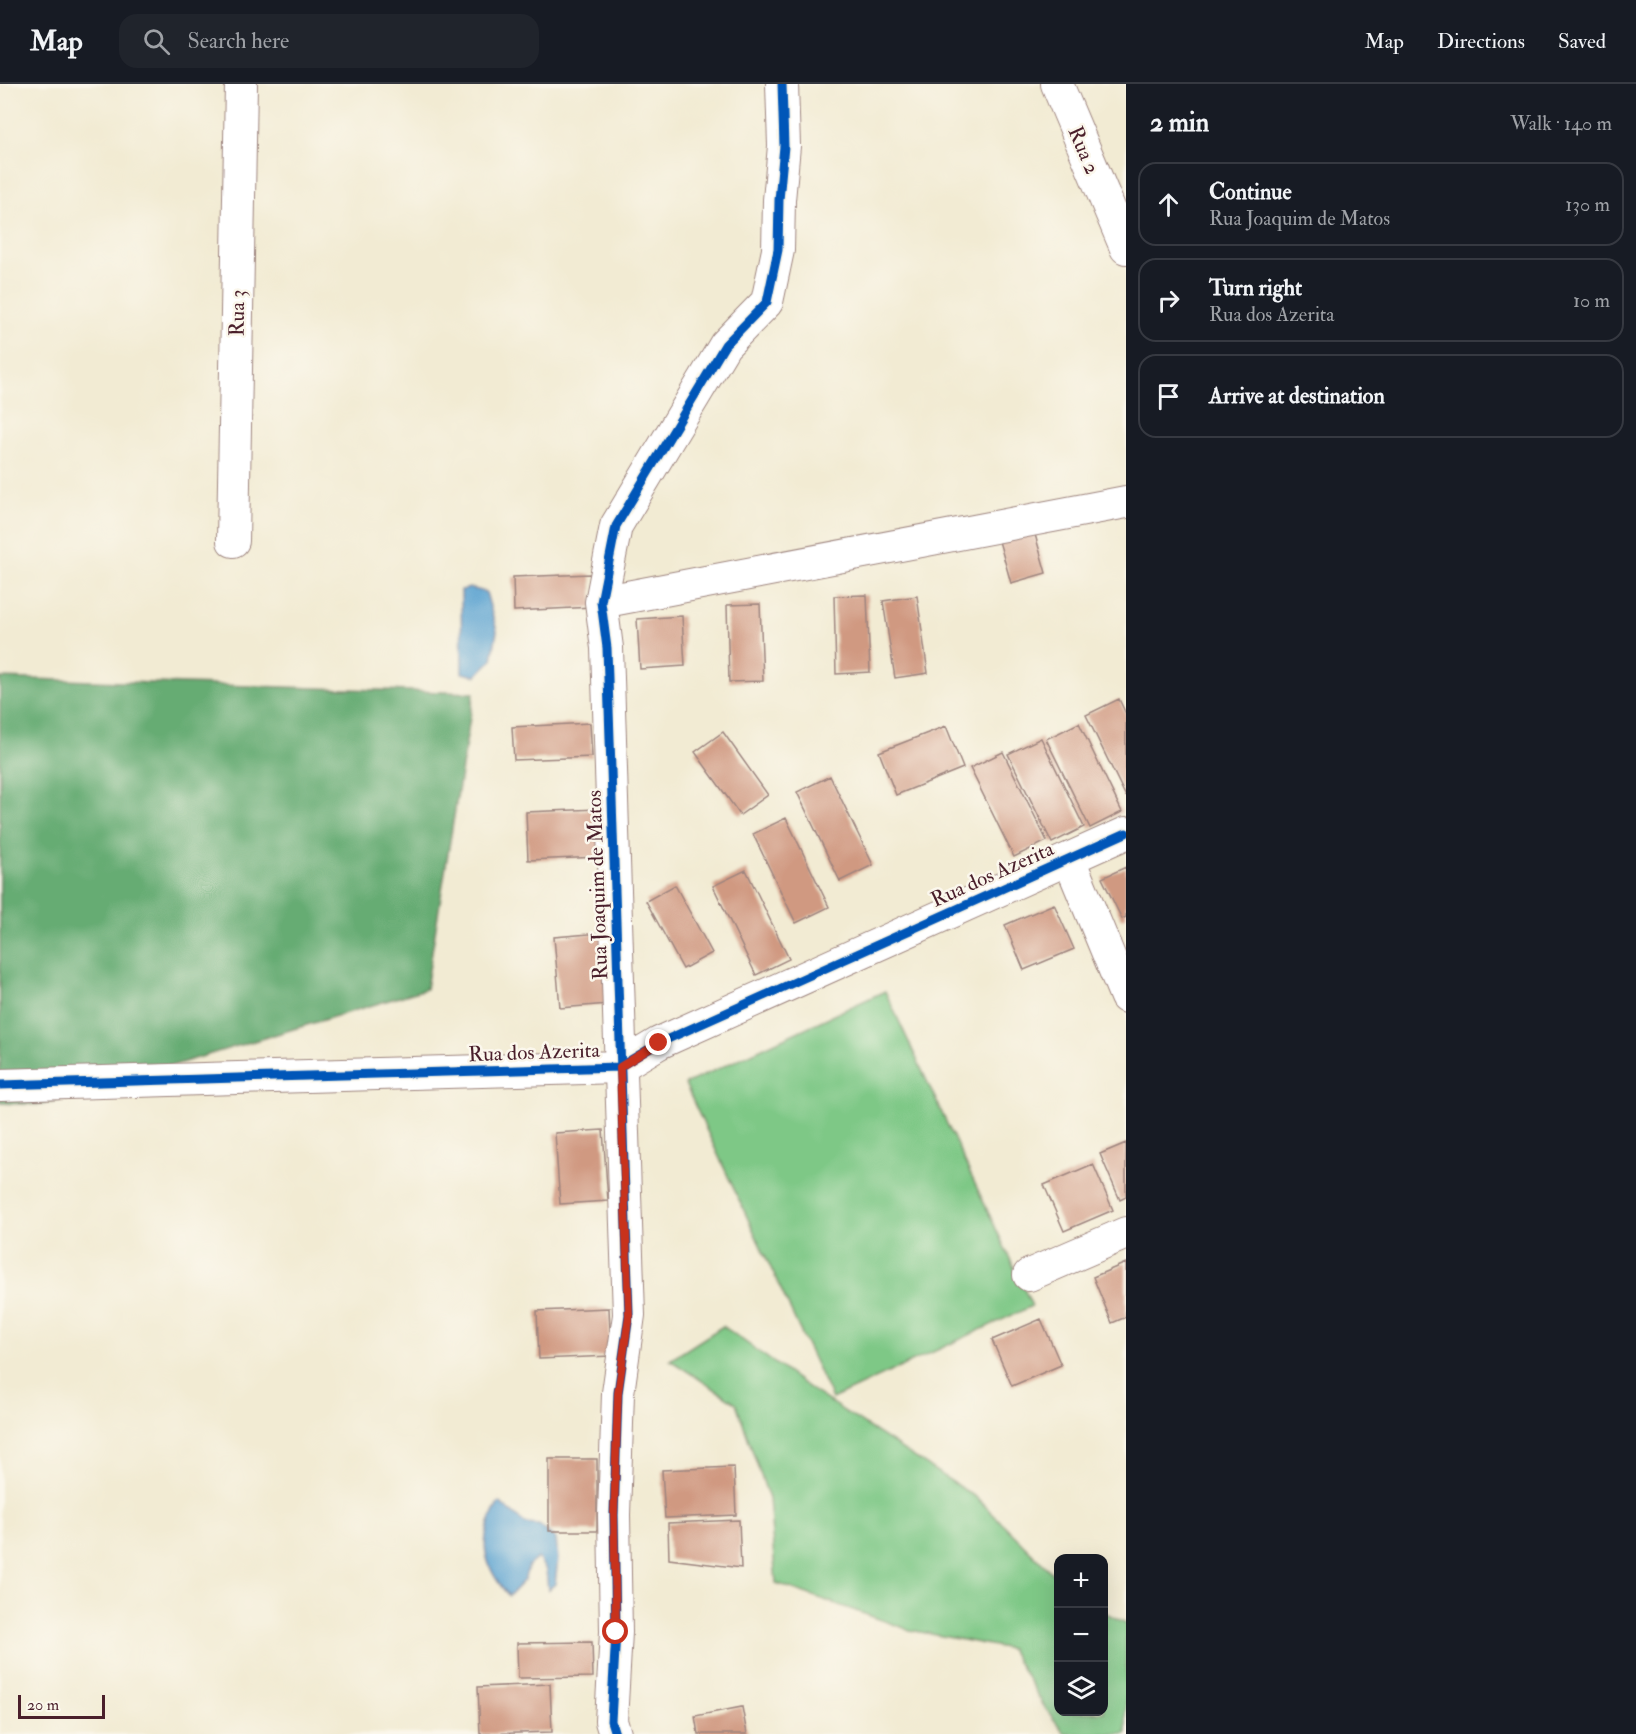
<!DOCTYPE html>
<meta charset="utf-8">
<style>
body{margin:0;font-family:"IM FELL Double Pica",serif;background:#20242c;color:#f1f3f6}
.controls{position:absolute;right:18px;bottom:18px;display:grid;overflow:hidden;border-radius:12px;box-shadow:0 6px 24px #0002}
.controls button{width:54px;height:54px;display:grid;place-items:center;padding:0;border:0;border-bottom:2px solid #363941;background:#171b24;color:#f1f3f6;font:30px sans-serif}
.scale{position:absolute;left:18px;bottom:15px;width:87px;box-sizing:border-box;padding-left:6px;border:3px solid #4a1f2b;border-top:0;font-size:16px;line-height:21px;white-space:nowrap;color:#4a1f2b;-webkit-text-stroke:4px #fbf7ec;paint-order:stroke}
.stop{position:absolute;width:18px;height:18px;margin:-14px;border:4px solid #c8321e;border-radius:50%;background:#fff}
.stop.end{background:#c8321e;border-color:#fff;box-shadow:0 2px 6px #0008}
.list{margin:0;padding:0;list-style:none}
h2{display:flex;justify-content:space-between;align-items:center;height:78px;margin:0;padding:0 24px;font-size:26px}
h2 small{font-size:20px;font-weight:400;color:#9ea1a6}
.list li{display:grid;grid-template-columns:39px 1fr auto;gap:18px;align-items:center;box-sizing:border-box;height:84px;margin:0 12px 12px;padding:0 12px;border:2px solid #363941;border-radius:18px}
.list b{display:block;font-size:22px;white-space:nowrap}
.list p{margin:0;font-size:20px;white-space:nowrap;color:#9ea1a6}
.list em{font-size:20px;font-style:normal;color:#9ea1a6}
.icon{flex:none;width:33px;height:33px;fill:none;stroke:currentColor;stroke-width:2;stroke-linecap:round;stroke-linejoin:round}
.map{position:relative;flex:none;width:1126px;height:1650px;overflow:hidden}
header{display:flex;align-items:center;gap:36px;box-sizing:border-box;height:84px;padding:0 30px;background:#171b24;border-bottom:2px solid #363941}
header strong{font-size:28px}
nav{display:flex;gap:33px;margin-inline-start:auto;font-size:21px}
.search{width:420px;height:54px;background:#20242c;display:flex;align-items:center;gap:15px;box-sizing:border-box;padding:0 21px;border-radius:18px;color:#9ea1a6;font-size:22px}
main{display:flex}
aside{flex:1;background:#171b24}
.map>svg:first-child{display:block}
</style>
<header>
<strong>Map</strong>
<div class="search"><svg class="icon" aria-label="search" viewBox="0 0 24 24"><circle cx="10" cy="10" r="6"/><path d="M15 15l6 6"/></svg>Search here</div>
<nav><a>Map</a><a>Directions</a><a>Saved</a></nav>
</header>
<main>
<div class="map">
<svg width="1126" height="1650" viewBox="0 0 1126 1650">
<rect width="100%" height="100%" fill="#fbf7ec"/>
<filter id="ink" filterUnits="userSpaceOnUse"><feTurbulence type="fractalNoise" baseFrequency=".0167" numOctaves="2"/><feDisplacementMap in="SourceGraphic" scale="12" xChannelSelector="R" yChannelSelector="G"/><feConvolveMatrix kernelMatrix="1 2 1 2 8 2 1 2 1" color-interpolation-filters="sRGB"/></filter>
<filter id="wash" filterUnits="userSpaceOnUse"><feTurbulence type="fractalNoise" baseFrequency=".008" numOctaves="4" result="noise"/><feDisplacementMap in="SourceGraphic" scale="24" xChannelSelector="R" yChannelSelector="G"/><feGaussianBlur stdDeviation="1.35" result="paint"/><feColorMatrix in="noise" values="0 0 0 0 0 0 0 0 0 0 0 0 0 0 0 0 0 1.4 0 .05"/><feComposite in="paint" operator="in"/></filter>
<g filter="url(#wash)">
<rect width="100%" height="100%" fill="#f2ebd3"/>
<path fill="#7ec886" stroke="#647458" stroke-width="1.5" d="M885,907L1032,1222L832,1315L685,1000Z
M723,1242L816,1309L977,1414L1058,1495V1628H1104V1528L1126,1539V1650H1065L1044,1622L1010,1565L910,1546L776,1499L769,1415L736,1319L670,1276Z"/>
<path fill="#66ac73" stroke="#58664f" stroke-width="1.5" d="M0,594L474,609L426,905L42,1021L0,1019Z"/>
<path fill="#59a1d0" stroke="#52607e" stroke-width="1.5" d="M470,504L486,508L497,547L492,576L476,592L462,589L461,506Z
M499,1418L526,1440L539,1441L556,1455L558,1475L555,1500L548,1506L546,1486L538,1474L529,1481L524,1496L509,1512C482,1481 477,1454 499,1418Z"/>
<g id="blocks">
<path fill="#d09981" d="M1034,447L1046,489L1011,499L999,457Z
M591,490L593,523L514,527L513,493Z
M867,511L870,588L836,590L834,512Z
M917,512L928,589L895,594L883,517Z
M760,520L763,597L729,598L727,521Z
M682,532L685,582L640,585L637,535Z
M1119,615L1126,630V713L1086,631Z
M590,639L592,673L514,676L512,643Z
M1079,639L1122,728L1090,744L1046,655Z
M946,642L963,684L896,711L879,668Z
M723,648L768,711L740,731L695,668Z
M1041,654L1084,743L1052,759L1008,670Z
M1003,668L1047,757L1014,773L970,684Z
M830,692L873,781L840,797L797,708Z
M598,725L600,773L528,776L526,728Z
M786,734L829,823L796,839L753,750Z
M1126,783V833L1122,835L1102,794Z
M746,786L789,875L756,891L713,802Z
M675,801L712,869L683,885L646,817Z
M1054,820L1074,865L1024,886L1005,841Z
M601,849L608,920L560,924L554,853Z
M603,1046L608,1117L560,1120L555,1049Z
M1126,1059V1113L1120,1116L1100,1070Z
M1093,1080L1113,1126L1064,1147L1044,1101Z
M1126,1179V1233L1112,1239L1093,1193Z
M609,1224L611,1272L539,1275L537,1227Z
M1041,1235L1061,1281L1012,1302L992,1256Z
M549,1375H597V1447H549Z
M734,1383L736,1431L665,1434L662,1386Z
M739,1436L741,1484L669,1475L668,1439Z
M592,1558L593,1593L518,1594L517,1559Z
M550,1600L552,1648L480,1650L478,1603Z
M742,1623L747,1650H698L695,1632Z"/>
</g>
</g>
<g filter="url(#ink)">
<use href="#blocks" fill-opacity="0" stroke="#9e857f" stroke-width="1.5"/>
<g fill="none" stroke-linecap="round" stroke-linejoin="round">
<defs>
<path id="street" d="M1057,0L1126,164
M233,457L241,0
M601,518L1126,418
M1069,775L1126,913
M0,1001L619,983L659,959L1126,749
M1029,1191L1126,1149
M615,1650L611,1637L616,1548L614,1431L618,1309L629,1231L607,564L601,518L616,442L725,261L767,218L778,166L779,116L784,62L782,0"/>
</defs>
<use href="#street" stroke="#9e857f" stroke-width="34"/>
<use href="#street" stroke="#fff" stroke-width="32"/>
<defs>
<path id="cycleway" d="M0,1001L619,983L659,959L1126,749
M615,1650L611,1637L616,1548L614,1431L618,1309L629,1231L607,564L601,518L616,442L725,261L767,218L778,166L779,116L784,62L782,0"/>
</defs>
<use href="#cycleway" stroke="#fbf7ec" stroke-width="13"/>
<use href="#cycleway" stroke="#0057b8" stroke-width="9"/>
</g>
</g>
<g fill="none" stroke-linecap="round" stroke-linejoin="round" filter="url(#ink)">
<path stroke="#c8321e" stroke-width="8" d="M616,1548L614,1431L618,1309L629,1231L620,983L659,959"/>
</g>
<g text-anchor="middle" stroke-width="5" stroke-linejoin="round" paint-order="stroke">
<g font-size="21" fill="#4a1f2b" stroke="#fbf7ec">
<text transform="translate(1084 66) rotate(67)" y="7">Rua 2</text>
<text transform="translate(237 229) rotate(-89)" y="7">Rua 3</text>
<text transform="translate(992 790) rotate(-24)" y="7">Rua dos Azerita</text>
<text transform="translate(597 801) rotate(-92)" y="7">Rua Joaquim de Matos</text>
<text transform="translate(534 968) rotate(-2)" y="7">Rua dos Azerita</text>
</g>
</g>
</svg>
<div class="controls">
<button>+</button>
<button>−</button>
<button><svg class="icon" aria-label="layers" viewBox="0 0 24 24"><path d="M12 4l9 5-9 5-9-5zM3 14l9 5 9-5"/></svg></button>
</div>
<div class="scale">20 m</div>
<div class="stop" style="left:616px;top:1548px"></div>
<div class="stop end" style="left:659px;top:959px"></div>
</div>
<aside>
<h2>2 min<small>Walk · 140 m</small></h2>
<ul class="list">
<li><svg class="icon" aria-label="ahead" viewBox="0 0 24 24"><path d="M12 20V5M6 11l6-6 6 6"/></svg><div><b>Continue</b><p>Rua Joaquim de Matos</p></div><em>130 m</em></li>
<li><svg class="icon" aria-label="right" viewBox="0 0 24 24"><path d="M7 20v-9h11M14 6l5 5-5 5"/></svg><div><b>Turn right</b><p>Rua dos Azerita</p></div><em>10 m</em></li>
<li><svg class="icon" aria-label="arrive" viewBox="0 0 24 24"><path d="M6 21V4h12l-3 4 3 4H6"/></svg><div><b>Arrive at destination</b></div></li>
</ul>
</aside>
</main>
